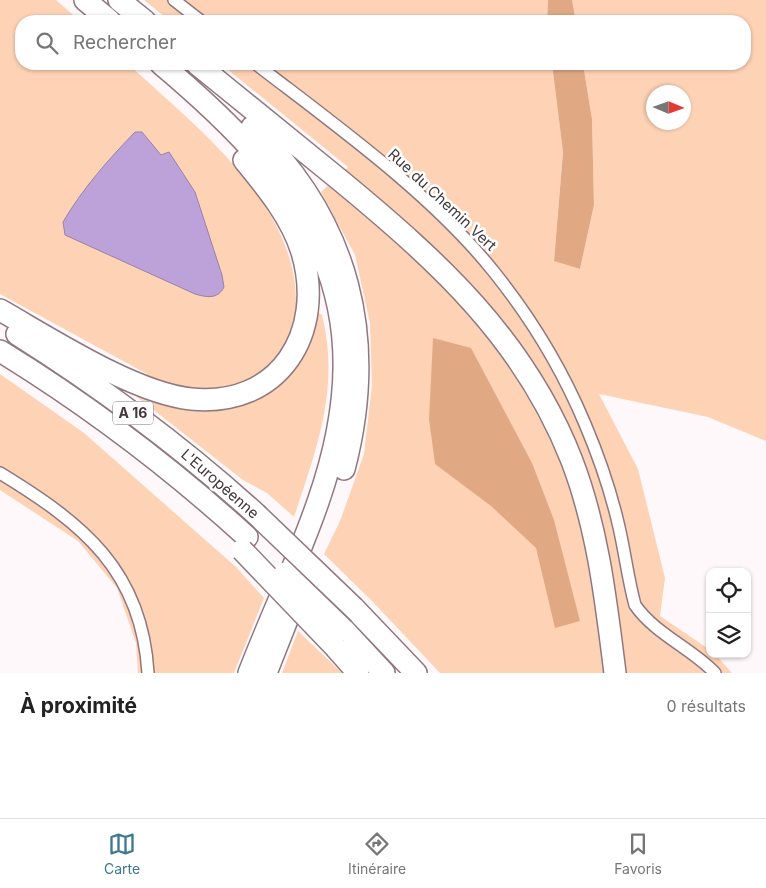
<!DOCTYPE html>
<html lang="fr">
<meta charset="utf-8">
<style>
body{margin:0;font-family:Inter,sans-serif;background:#f2f2f2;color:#222}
.controls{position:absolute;right:15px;bottom:15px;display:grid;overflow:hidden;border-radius:10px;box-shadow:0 1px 4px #0004}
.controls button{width:45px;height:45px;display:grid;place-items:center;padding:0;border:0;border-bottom:1px solid #e0e0e0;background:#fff;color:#222;font:25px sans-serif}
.compass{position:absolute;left:646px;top:85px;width:45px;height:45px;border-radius:50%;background:#fff;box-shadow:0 1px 4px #0004;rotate:92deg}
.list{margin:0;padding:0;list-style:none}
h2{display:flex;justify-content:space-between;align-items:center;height:65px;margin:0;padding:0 20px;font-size:21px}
h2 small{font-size:16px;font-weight:400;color:#767676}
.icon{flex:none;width:28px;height:28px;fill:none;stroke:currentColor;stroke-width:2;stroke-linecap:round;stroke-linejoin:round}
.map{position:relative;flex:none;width:766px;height:673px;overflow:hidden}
.search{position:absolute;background:#fff;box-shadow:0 1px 4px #0004;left:15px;right:15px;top:15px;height:55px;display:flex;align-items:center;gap:12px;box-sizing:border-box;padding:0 18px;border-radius:20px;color:#767676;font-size:19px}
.sheet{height:145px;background:#fff}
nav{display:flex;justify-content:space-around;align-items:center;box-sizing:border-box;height:70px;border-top:1px solid #e0e0e0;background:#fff;font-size:14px;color:#767676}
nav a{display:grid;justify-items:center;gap:2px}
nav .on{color:#3c798f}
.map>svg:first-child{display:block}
</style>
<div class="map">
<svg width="766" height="673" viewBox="0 0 766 673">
<rect width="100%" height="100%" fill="#fef8fa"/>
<path fill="#fed2b5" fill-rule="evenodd" d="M0,0H56L80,21H21V64H128C194,125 294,201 296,299L322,315C340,388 317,448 294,517L267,493L243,480L137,397L147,374L0,294Z
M144,0H548L547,21H170Z
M572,0H766V441L708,417L599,394L638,469L665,578L660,616L710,650V654H715L732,673H440L373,602L324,554L340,521L364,454L372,385L370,323L355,255L321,192L348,167L221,64H552L563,152L554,260L580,269L594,205L592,119L583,64H745V21H576ZM654,92H684V122H654Z
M0,374L84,433L236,567L264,598L234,673H138L136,643L117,588L78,541L0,490Z
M298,631L342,673H282Z"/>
<path fill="#e0a984" d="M548,0H572L576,21H547Z
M552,64H583L592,119L594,205L580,269L554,261L563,152Z
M433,338L471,348L532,463L554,520L580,621L555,628L536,548L491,506L435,464L429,419Z"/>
<path fill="#bca2d9" stroke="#9882aa" d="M135,132H142L161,155L169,152L195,192L222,275L224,287C218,300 205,297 195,294L65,235L63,222C83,188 108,160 135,132Z"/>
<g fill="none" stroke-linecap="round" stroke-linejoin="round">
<defs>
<path id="street" d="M174,0L201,21
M256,64C335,125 432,194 494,272C531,318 562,369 585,424C599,457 611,492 619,527C625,553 628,579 635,605C655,634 691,648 715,673
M0,473C82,523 142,570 148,673"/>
<path id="highway" d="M85,0L110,21
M119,0L145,21
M161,64C311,190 388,301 318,502C298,560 271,616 249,673
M197,64C245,103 293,142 341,181C439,262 525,340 572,461C598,529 606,601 615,673
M252,127C350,222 378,339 344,469
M0,310C51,339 134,393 191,399C279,408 326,333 302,252C291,217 267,188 244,160
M17,334C101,387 182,447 256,514
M0,351C88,405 171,468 247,537
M354,608L416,673
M344,630L384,673
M336,648L358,673
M266,673L300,587"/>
</defs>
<use href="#street" stroke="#90787e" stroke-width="14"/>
<use href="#highway" stroke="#90787e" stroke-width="24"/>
<use href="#street" stroke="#fff" stroke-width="11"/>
<use href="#highway" stroke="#fff" stroke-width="21"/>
<defs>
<path id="highway-bridge" d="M256,514L354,608
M242,550L336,648
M285,573L344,630"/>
</defs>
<use href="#highway-bridge" stroke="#90787e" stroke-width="24" stroke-linecap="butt"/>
<use href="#highway-bridge" stroke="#fff" stroke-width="21"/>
</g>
<g text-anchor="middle" stroke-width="5" stroke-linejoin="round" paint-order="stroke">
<rect fill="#fff" stroke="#7b7476" stroke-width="1" x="113" y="401.5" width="40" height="23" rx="4"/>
<g font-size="14" font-weight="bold" fill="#43383b">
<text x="133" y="418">A 16</text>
</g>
<g font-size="15" fill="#43383b" stroke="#fff">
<text transform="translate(442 200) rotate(43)" y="5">Rue du Chemin Vert</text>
<text transform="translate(220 484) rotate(41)" y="5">L'Européenne</text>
</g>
</g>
</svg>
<div class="controls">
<button><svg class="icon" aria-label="locate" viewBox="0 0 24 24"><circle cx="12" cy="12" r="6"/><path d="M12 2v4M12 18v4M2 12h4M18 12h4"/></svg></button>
<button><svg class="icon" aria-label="layers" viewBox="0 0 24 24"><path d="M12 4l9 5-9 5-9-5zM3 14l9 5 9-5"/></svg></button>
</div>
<svg class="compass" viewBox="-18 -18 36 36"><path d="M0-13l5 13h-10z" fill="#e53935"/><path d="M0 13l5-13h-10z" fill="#767676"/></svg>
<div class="search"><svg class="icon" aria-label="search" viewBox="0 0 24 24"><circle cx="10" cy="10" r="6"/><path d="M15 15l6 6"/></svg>Rechercher</div>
</div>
<section class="sheet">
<h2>À proximité<small>0 résultats</small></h2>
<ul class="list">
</ul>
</section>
<nav>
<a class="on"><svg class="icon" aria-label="map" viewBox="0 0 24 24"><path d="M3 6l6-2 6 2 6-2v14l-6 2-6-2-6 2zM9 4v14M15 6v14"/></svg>Carte</a>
<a><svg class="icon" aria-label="directions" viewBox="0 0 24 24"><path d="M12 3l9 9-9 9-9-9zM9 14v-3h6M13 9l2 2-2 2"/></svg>Itinéraire</a>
<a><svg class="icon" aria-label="saved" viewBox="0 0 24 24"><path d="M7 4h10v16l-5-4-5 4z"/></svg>Favoris</a>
</nav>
